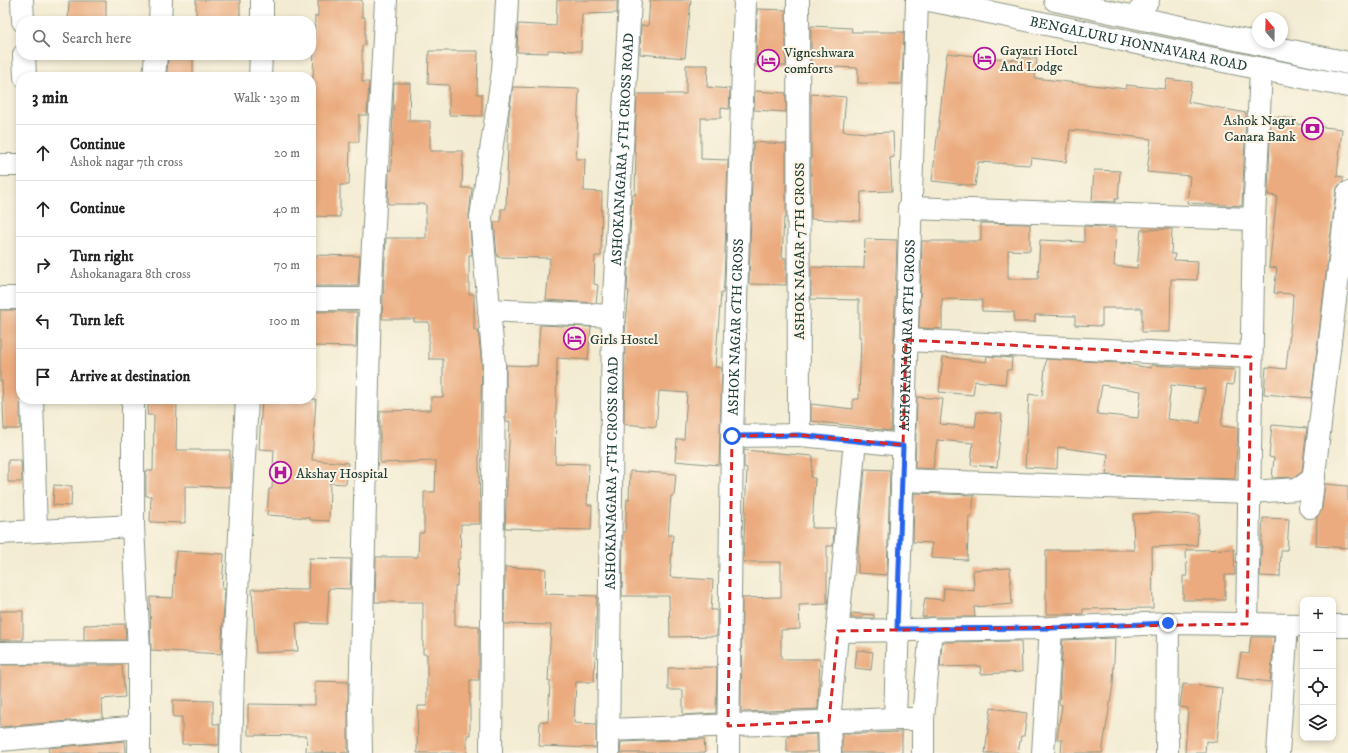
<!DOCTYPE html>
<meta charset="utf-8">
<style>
body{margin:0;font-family:"IM FELL DW Pica",serif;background:#f2f2f2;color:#222}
.controls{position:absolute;right:12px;bottom:12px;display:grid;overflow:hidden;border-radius:8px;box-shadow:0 2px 6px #0003}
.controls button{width:36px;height:36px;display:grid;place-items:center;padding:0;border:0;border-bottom:1px solid #e0e0e0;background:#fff;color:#222;font:20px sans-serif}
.compass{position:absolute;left:1252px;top:12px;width:36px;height:36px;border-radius:50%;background:#fff;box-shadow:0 2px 6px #0003;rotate:340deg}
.stop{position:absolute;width:12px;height:12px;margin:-9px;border:3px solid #2563eb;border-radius:50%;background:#fff}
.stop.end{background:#2563eb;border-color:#fff;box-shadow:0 1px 4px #0008}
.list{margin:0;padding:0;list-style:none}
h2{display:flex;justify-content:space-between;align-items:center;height:52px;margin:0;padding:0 16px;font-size:17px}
h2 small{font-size:13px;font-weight:400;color:#767676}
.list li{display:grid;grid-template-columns:26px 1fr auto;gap:12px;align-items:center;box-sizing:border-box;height:56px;padding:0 16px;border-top:1px solid #e0e0e0}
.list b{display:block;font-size:15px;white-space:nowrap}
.list p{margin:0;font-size:13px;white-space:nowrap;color:#767676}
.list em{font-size:13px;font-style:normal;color:#767676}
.icon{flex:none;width:22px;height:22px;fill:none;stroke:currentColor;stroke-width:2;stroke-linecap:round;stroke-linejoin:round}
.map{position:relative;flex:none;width:1348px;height:753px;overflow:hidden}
.search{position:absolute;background:#fff;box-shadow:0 2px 6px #0003;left:16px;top:16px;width:300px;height:44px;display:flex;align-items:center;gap:10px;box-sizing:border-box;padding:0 14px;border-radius:16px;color:#767676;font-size:15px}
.panel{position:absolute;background:#fff;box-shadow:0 2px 6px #0003;left:16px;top:72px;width:300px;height:332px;border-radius:16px}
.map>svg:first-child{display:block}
</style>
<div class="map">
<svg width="1348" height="753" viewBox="0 0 1348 753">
<rect width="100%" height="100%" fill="#fcf5e5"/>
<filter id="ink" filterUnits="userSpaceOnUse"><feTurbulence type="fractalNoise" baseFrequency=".025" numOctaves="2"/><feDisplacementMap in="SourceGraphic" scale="8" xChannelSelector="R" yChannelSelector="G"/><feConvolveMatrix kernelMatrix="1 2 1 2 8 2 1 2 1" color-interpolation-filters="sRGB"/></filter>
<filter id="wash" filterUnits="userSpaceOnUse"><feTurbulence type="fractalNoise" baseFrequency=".012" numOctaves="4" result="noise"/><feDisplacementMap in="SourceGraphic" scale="16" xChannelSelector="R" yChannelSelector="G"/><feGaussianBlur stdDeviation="0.9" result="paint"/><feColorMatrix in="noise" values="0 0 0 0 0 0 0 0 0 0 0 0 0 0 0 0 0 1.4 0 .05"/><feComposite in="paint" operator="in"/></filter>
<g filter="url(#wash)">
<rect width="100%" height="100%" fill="#f3ecd3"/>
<g id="blocks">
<path fill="#ebab7e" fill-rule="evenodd" d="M196,0H240V21H196Z
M318,0H362V17H365V45H362V82H369L367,115H359V142H350L349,185H340V217L311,216V78H313L315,16H318Z
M557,0H617V13L582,14L581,51L548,50V53L517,52L518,24L556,26Z
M650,0H691L685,58L640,54L641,25L648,26Z
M69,1H106V21H68Z
M757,9L786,10V66L756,65Z
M811,26L852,28L851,32H904L902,84L858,83V68L811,66Z
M429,51H478L477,94H482V116L449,115V85L428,84Z
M947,53L993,58L1019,60V57L1037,59L1035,78L1126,89V85L1165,89L1167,79L1192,82L1188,102L1246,113L1242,206L1187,203L1190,176L1147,172L1151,139L1094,132L1070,130L1066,162L1031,158L1030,165L978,162L975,186L932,181Z
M168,55H193V76L167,75Z
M686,65H708L707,87L730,89L729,109L721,108V118H701V159L728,160L724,283L723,293H721L715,367L722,368L719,465L675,461L677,439H684L687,393L659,391L656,427L624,424L625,333L629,291H627L632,195H635L636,153H634L637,94H686Z
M394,83H410L409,121H430V151H463L462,188H472L469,215L472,255H469V294H474V330H478L482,366L479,457L480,524H461L460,559H458L457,586H455V626H479V680H470V735H467V753H417L418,706H427V654H423V602H375L376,557H418L419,533H424V492H435L436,461L380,463V411L431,410V397H443V359H429V322H414V319H382L386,238H426V204H388L389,170H391Z
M513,87L579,89L576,159H585L584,191L602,192L601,256H595L594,284L598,285L596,303L546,300L550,258L498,257L497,255L494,222H501V209H506L509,113Z
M755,91L786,93V112L754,110Z
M811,94L846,97L843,131L867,133L893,132L894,157L890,158L892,191L861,192L860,221L811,219Z
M1271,116L1296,119V124L1342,129L1337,176L1343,177V182L1338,186L1336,192L1311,398L1264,394L1266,367L1286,369L1292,312L1293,294L1274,293L1277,268L1269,267L1277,196L1268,195Z
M753,142L786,144V218H784L782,258H786V285L749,284Z
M1094,170L1120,171L1118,199H1115V202L1092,201Z
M981,223L1030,224V251L1008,250V279H1038L1040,240L1084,242V226L1116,228L1114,266L1137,268L1141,230L1172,229L1171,254H1175L1174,260L1198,261L1197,280L1171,279L1170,332H1142V308H1102V326L1075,325V316L1035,315V322H1014V312L982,311V300L942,299V329L919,328L922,241H981Z
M865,239L897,240L891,431L811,421V404L853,409V399H859L861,337H859V300L811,299V267L864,268Z
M313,255L360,256L358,286H313Z
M0,310H21L20,429H4L2,381H0Z
M311,312H357L356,347L311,346Z
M540,325L591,327L588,360L557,358L555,463L589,464L587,505H592L591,530L505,528L510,421L506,422V365L537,366Z
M987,356L1012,358L1011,370H1007L1005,384L975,381L973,395L939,392L943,357L986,362Z
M1046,359L1119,363L1151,368V365L1235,370L1233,385L1227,384L1221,426L1238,428L1235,479L1106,475L1108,454L1058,447L1057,469L1025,467L1029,394L1042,396ZM1102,385L1141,391L1138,418L1097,414ZM1171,385L1205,389L1200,423L1167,419Z
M917,397L943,399L940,424L975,427L977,412L1002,414L997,467L971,465L973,443L937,440L933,469L915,468Z
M149,399L177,401L176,450H230V487L185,486V523L150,522L151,496H146V471H153L154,415H147Z
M262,399H316L312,460L348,463L346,484L330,483L329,521L310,520V518L267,515L269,489H272L274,450L259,449Z
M1272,425L1307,428L1302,472L1295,477L1272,478L1274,458L1269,457Z
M744,450L813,456L811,478H815L812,528H834L833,546H827V604L799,605L800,629L781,630V659H820L818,709L741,712L742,598L781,597V562H743L747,468L744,467Z
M8,460H21L22,482H8Z
M865,469L890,470L887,575L858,573V547Z
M630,471L676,474L674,496H671L668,535H673L670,577L713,580L711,610H717V636L670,637L669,596H622L623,532H625L627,499L629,500Z
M1325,484L1348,486V548L1316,546L1317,517L1322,508Z
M54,485L72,486L71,506L53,505Z
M914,493L974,495L972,516H969L967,560L931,558L932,543L913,542Z
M1159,513L1199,515L1197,545L1152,547L1153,608L1083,609V614H1046V550H1134L1133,514Z
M1263,518L1289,519L1287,550H1281L1280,577L1260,576Z
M1234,549L1235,575H1225V600H1183V576H1187L1186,550Z
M176,551L224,554L222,589H225L221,654L151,650L150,597L173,598Z
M309,558L351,559L350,589L329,588L327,624L296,623L298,651L256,653L252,589L308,590Z
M505,567L546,569L545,594L597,596L594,682H576L574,723L596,724V748L539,746L540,721L548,722L550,681H548L551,625L504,624Z
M1010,568L1012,604L974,607L975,617H922L925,598L943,600L944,588L974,591L973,570Z
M0,611H23V640H0Z
M852,613L874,615V618H851Z
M125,624L126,640H84V625Z
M1251,637H1274L1270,682L1237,678L1241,653L1249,654Z
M1115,638L1113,685L1102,753H1061L1062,740L1057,739L1062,705L1059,704L1063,640Z
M1021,641L1022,672L981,674L980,666L940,667L942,642Z
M857,650L873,652L871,670L855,668Z
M0,665H122L125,697L102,699L103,718L0,727Z
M717,667L716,713L683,715V690H668V668Z
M315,681L348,682V753L306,752L307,736L248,735V704L315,705Z
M1183,684L1222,688L1217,742L1206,741L1205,753H1185L1188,708L1180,707Z
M173,700L213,701V724H219V745L182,744V717H173Z
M991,708L1027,713L1024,736H1021L1018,753H985Z
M902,732V753H842V734Z
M817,734V752H787V736Z
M704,739L705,753H620L621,742Z
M125,741L126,753H49L48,748Z"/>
</g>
</g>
<g filter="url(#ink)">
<use href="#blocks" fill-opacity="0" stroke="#899484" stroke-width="1"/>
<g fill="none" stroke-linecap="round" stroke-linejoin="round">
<defs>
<g id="minor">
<path d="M22,0L23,21"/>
<path d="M1135,17L1148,0"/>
<path d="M160,21L161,0"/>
<path d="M262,21V0"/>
<path d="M24,55L25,77"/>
<path d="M154,77L156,55"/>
<path d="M260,77L261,55"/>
<path d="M0,165H21"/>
<path d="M909,208L1254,219"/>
<path d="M0,298H21"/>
<path d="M311,299H370"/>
<path d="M489,310L613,316"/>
<path d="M906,340L1251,357"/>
<path d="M32,399L36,531"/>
<path d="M133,399V526L139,652V753"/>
<path d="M799,435L855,440L829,721L830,753"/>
<path d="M732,436L799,435L798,0"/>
<path d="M855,440L903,445"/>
<path d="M902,480L1249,492L1299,489L1314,478"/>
<path d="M1310,507L1348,193"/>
<path d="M0,533L133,526"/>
<path d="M1247,624L1254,219L1261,69"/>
<path d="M1333,626H1348"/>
<path d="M838,631L1051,628L1168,623L1303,625"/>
<path d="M0,653L139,652"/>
<path id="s1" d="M895,719L917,0"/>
<path d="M608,730L895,719H923"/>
<path d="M0,740L139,727"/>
<path d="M231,753L233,671L247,399"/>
<path d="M361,753L360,707L370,299L386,0"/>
<path d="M491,753L494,365L481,217L503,71L507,0"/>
<path id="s2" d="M608,753L613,316L630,0"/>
<path id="s3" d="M728,753L732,436L745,0"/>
<path d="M923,753V719L931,629"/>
<path d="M1043,753L1051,628"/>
<path d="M1167,753L1168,623"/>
<path d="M1278,753L1287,625"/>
</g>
<g id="major">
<path id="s4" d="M929,0C1069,28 1208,59 1348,86"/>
<path d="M1055,0L1348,63"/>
</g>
</defs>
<use href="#minor" stroke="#899484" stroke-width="24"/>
<use href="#major" stroke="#899484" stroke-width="24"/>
<use href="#minor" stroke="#fff" stroke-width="22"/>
<use href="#major" stroke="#fff" stroke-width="22"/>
</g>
</g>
<g fill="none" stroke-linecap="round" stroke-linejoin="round" filter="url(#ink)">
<path stroke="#2563eb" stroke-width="5" d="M732,436L799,435L903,446L897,629L1051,628L1168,623"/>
</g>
<path fill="none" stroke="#d62828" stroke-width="3" stroke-dasharray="8 5" stroke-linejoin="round" d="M906,340L1251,357L1247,624L838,631L829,721L728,726L732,436L799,435L903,445Z"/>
<defs>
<symbol id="hotel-ring" viewBox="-11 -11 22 22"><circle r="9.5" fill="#fcf5e5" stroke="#b5179e" stroke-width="1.5"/><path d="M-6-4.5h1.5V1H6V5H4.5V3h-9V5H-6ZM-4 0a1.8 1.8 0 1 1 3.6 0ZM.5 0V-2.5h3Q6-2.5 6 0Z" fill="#b5179e"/></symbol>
<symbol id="bank-ring" viewBox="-11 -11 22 22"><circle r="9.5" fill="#fcf5e5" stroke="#b5179e" stroke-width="1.5"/><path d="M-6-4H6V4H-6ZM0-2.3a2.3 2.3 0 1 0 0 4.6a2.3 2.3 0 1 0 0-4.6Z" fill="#b5179e"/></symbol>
<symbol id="hospital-ring" viewBox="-11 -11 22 22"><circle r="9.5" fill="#fcf5e5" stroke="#b5179e" stroke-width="1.5"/><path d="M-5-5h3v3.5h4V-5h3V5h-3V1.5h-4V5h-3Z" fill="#b5179e"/></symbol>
</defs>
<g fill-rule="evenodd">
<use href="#hotel-ring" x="972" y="46" width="25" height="25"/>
<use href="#hotel-ring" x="756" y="48" width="25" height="25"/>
<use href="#bank-ring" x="1300" y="116" width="25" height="25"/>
<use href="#hotel-ring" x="562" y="326" width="25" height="25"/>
<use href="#hospital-ring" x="268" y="460" width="25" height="25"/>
</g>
<g text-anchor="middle" stroke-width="4" stroke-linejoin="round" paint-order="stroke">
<g font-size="14" fill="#1f3d34" stroke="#fcf5e5">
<text dy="5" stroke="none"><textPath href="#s4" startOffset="214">BENGALURU HONNAVARA ROAD</textPath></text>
<text dy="5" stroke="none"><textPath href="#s2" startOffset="604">ASHOKANAGARA 5TH CROSS ROAD</textPath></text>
<text transform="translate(799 251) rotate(-90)" y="5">ASHOK NAGAR 7TH CROSS</text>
<text dy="5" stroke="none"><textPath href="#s3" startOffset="426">ASHOK NAGAR 6TH CROSS</textPath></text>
<text dy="5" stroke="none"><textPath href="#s1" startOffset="384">ASHOKANAGARA 8TH CROSS</textPath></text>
<text dy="5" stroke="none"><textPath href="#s2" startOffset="280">ASHOKANAGARA 5TH CROSS ROAD</textPath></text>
</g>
<g font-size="14" fill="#1f3d34" stroke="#fcf5e5" text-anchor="start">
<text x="1000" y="55">Gayatri Hotel<tspan x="1000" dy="16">And Lodge</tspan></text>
<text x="784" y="57">Vigneshwara<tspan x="784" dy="16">comforts</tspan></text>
<text x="1296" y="125" text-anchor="end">Ashok Nagar<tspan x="1296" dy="16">Canara Bank</tspan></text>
<text x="590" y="344">Girls Hostel</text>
<text x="296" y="478">Akshay Hospital</text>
</g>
</g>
</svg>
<div class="controls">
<button>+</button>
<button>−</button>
<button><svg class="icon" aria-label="locate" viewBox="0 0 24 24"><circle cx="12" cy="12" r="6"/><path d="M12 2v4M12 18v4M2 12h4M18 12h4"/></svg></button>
<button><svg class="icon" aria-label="layers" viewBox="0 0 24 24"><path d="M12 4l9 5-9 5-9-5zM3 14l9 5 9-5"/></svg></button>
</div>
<svg class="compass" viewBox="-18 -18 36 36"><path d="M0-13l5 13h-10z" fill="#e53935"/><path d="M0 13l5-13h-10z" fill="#767676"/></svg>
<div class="stop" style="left:732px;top:436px"></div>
<div class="stop end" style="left:1168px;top:623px"></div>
<div class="search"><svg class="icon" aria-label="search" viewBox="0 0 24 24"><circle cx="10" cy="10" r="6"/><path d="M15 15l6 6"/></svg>Search here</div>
<section class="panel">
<h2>3 min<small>Walk · 230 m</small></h2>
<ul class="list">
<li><svg class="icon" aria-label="ahead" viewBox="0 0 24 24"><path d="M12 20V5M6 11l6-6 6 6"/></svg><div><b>Continue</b><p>Ashok nagar 7th cross</p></div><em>20 m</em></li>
<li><svg class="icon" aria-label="ahead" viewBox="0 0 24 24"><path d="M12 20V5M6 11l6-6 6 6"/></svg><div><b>Continue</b></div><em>40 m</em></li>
<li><svg class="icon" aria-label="right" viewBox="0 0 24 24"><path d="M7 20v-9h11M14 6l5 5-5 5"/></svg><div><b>Turn right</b><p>Ashokanagara 8th cross</p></div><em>70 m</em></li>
<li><svg class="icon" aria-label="left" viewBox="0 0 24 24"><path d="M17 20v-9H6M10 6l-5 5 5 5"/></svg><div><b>Turn left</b></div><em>100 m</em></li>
<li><svg class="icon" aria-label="arrive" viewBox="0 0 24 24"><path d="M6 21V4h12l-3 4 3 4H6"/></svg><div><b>Arrive at destination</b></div></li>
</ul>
</section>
</div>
